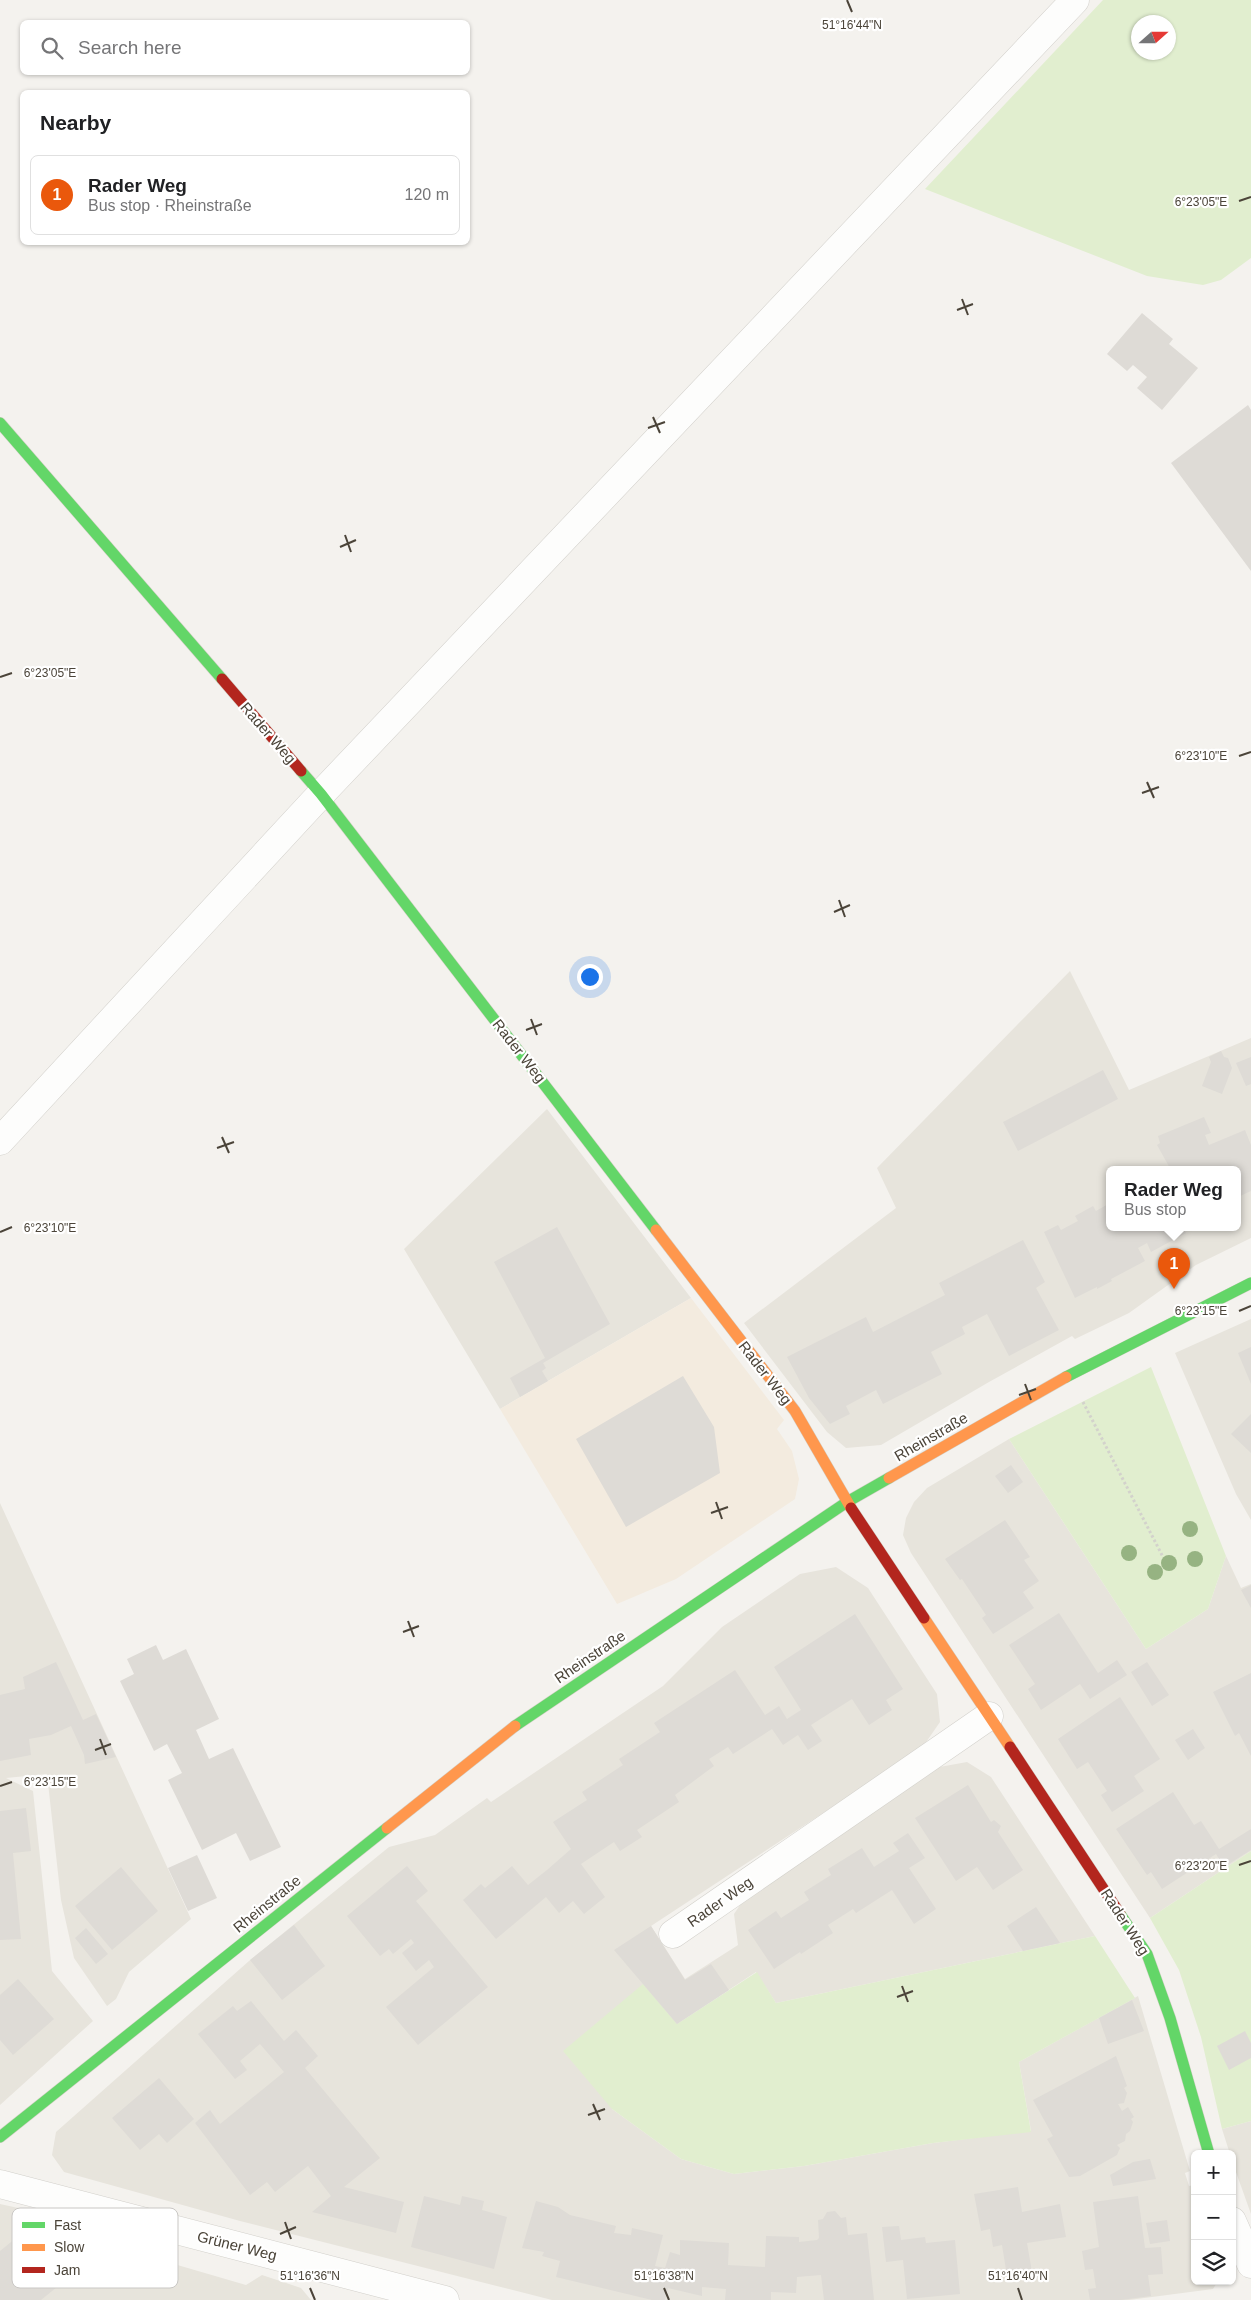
<!DOCTYPE html>
<meta charset="utf-8">
<style>
body{margin:0;font-family:Arial,sans-serif;background:#f2f2f2;color:#202124}
.controls{position:absolute;right:15px;bottom:15px;display:grid;overflow:hidden;border-radius:8px;box-shadow:0 1px 4px #0004}
.controls button{width:45px;height:45px;display:grid;place-items:center;padding:0;border:0;border-bottom:1px solid #e0e0e0;background:#fff;color:#202124;font:25px sans-serif}
.compass{position:absolute;left:1131px;top:15px;width:45px;height:45px;border-radius:50%;background:#fff;box-shadow:0 1px 4px #0004;rotate:69deg}
.you{position:absolute;left:589px;top:976px;width:18px;height:18px;margin:-12px;border:4px solid #fff;border-radius:50%;background:#1a73e8;box-shadow:0 0 0 8px #1a73e833}
.badge{display:grid;place-items:center;width:32px;height:32px;border-radius:50%;background:#ea580c;color:#fff;font-size:16px;font-weight:700}
.pin{position:absolute;translate:-50% -41px;filter:drop-shadow(0 1px 2px #0008)}
.pin::after{content:'';position:absolute;top:26px;width:18px;height:15px;background:inherit;clip-path:polygon(0 0,100% 0,50% 100%)}
.popup{position:absolute;left:1106px;top:1166px;width:135px;height:65px;box-sizing:border-box;display:grid;place-content:center;border-radius:8px;background:#fff;filter:drop-shadow(0 1px 4px #0005);font-size:16px;white-space:nowrap;color:#757577}
.popup b{font-size:19px;color:#202124}
.popup::after{content:'';position:absolute;left:50%;top:100%;margin-left:-10px;border:10px solid transparent;border-top-color:#fff}
.list{margin:0;padding:0;list-style:none}
h2{display:flex;justify-content:space-between;align-items:center;height:65px;margin:0;padding:0 20px;font-size:21px}
h2 small{font-size:16px;font-weight:400;color:#757577}
.list li{display:grid;grid-template-columns:32px 1fr auto;gap:15px;align-items:center;box-sizing:border-box;height:80px;margin:0 10px 10px;padding:0 10px;border:1px solid #e0e0e0;border-radius:8px}
.list b{display:block;font-size:19px;white-space:nowrap}
.list p{margin:0;font-size:16px;white-space:nowrap;color:#757577}
.list em{font-size:16px;font-style:normal;color:#757577}
.icon{flex:none;width:28px;height:28px;fill:none;stroke:currentColor;stroke-width:2;stroke-linecap:round;stroke-linejoin:round}
.map{position:relative;flex:none;width:1251px;height:2300px;overflow:hidden}
.search{position:absolute;background:#fff;box-shadow:0 1px 4px #0004;left:20px;top:20px;width:450px;height:55px;display:flex;align-items:center;gap:12px;box-sizing:border-box;padding:0 18px;border-radius:8px;color:#757577;font-size:19px}
.panel{position:absolute;background:#fff;box-shadow:0 1px 4px #0004;left:20px;top:90px;width:450px;height:155px;border-radius:8px}
.map>svg:first-child{display:block}
</style>
<div class="map">
<svg width="1251" height="2300" viewBox="0 0 1251 2300">
<rect width="100%" height="100%" fill="#f4f2ee"/>
<path fill="#e7e4dc" fill-rule="evenodd" d="M1070,971L1129,1090L1251,1038V1238L1196,1265L1129,1313L1075,1339L1072,1336L989,1382L881,1445L846,1448L827,1432L744,1323L896,1208L877,1168ZM1110,1170H1238V1228H1110Z
M547,1109L691,1298L500,1409L404,1249Z
M1251,1319V1520L1236,1494L1175,1353Z
M1009,1439L1146,1649L1208,1609L1226,1556L1241,1588L1251,1584V1851L1150,1918L911,1553L903,1535L906,1518L914,1502L927,1488Z
M0,1503L191,1919L129,1972L116,1999L107,2006L74,1958L61,1900L47,1774L6,1778L33,1791L52,1971L93,2021L0,2105Z
M836,1567L868,1588L937,1694L940,1722L922,1748L651,1926L685,1979L738,1945L734,1914L751,1889L934,1768L967,1762L991,1777L1095,1936L776,2003L756,1972L677,2024L612,2109L681,2159L734,2174L804,2166L933,2143L1031,2131L1019,2062L1138,1996L1190,2171L1185,2173L1189,2186L1195,2185V2281H1218L1213,2289L1129,2300H552L240,2221L64,2172L52,2155L56,2132L249,1961L389,1847L435,1835L487,1798L491,1802L663,1686L722,1627L800,1574Z
M1251,2121V2214L1232,2161V2154H1230L1222,2129Z
M0,2204L46,2214L54,2229L246,2285L262,2275L301,2288L311,2300H0Z"/>
<path fill="#f3ebdf" d="M691,1298L784,1420L777,1429L792,1451L799,1479L795,1499L676,1579L617,1604L500,1409Z"/>
<path fill="#e1eecf" fill-rule="evenodd" d="M1103,0H1251V258L1221,280L1203,285L1147,276L925,189ZM1138,22H1168V52H1138Z
M1151,1367L1226,1556L1208,1609L1146,1649L1009,1439Z
M1251,1851V2121L1222,2129L1201,2037L1179,1970L1150,1918Z
M1095,1936L1135,1998L1019,2062L1031,2132L933,2143L804,2166L734,2174L681,2159L612,2109L563,2051L643,1984L677,2024L757,1972L776,2003Z"/>
<path fill="#dedbd6" d="M1142,313L1173,339L1169,344L1198,368L1162,410L1137,388L1147,377L1133,365L1127,371L1107,354Z
M1248,405L1251,410V571L1171,463Z
M1221,1051L1224,1057L1228,1058L1232,1068L1222,1094L1202,1086L1211,1062L1209,1057Z
M1251,1057V1084L1246,1086L1236,1063Z
M1103,1070L1118,1099L1018,1151L1003,1122Z
M1204,1117L1211,1133L1205,1135L1209,1145L1245,1130L1251,1145V1191L1238,1197V1170H1171L1157,1145L1160,1143L1158,1136Z
M1110,1203V1228H1183L1186,1233L1151,1252L1147,1243L1138,1248L1145,1261L1111,1279L1112,1281L1097,1289V1287L1075,1298L1044,1232L1058,1225L1061,1230L1078,1221L1075,1216L1093,1206L1096,1211Z
M557,1227L610,1324L543,1363L546,1368L542,1371L548,1381L520,1397L510,1378L545,1358L494,1262Z
M1023,1240L1045,1282L1036,1288L1059,1330L1009,1356L987,1314L962,1327L965,1334L931,1352L942,1374L883,1404L876,1390L846,1406L850,1414L830,1424L809,1398L787,1357L866,1317L873,1332L945,1295L939,1283Z
M1251,1347V1384L1238,1353Z
M683,1376L714,1427L720,1473L626,1527L576,1439Z
M1251,1414V1453L1231,1434Z
M1011,1465L1023,1482L1008,1493L995,1476Z
M1005,1520L1030,1557L1024,1560L1039,1581L1023,1592L1034,1608L993,1634L982,1618L986,1615L962,1579L960,1580L945,1559Z
M1251,1585V1608L1241,1590Z
M1059,1613L1098,1673L1117,1660L1127,1675L1090,1699L1080,1684L1041,1710L1028,1689L1035,1684L1009,1645Z
M855,1614L903,1689L886,1700L892,1710L869,1725L852,1699L811,1725L822,1741L808,1750L798,1735L783,1745L772,1729L733,1754L728,1747L709,1759L714,1766L675,1795L679,1802L637,1830L642,1837L620,1851L614,1842L581,1864L605,1897L584,1914L573,1901L559,1913L546,1897L496,1939L463,1900L481,1884L485,1888L512,1866L528,1885L547,1870L571,1849L553,1822L587,1800L582,1792L623,1765L619,1759L660,1732L654,1723L735,1670L765,1715L779,1706L787,1719L801,1710L774,1667Z
M156,1645L163,1660L186,1649L219,1719L196,1730L209,1759L233,1748L281,1847L250,1861L236,1833L202,1850L168,1780L182,1773L167,1744L154,1751L120,1681L134,1674L127,1659Z
M56,1662L83,1720L96,1714L116,1757L85,1764L84,1755L71,1726L51,1735L29,1739L31,1755L0,1761V1695L25,1689L23,1677Z
M1147,1662L1169,1695L1152,1706L1131,1672Z
M1251,1673V1756L1239,1733L1235,1736L1213,1692Z
M1120,1697L1160,1759L1134,1776L1144,1791L1112,1812L1101,1795L1107,1791L1088,1762L1077,1769L1058,1739Z
M1193,1729L1205,1748L1188,1760L1175,1740Z
M968,1785L991,1822L994,1820L1001,1826L998,1832L1023,1870L993,1890L977,1867L956,1881L915,1818Z
M1173,1792L1194,1825L1201,1821L1219,1849L1251,1829V1850L1224,1867L1216,1854L1162,1889L1151,1872L1147,1875L1116,1829Z
M26,1808L31,1851L13,1853L21,1939L0,1940V1811Z
M908,1833L925,1858L909,1868L936,1909L914,1924L892,1890L856,1913L853,1909L828,1925L833,1933L801,1954L800,1952L774,1969L748,1930L776,1911L781,1918L809,1900L804,1892L831,1875L828,1869L862,1848L874,1867L899,1851L893,1843Z
M197,1855L217,1898L188,1911L168,1868Z
M407,1866L428,1891L416,1901L488,1987L418,2045L386,2007L434,1967L429,1960L416,1971L402,1953L414,1943L411,1939L393,1954L389,1949L380,1956L347,1916Z
M121,1867L158,1911L112,1950L75,1906Z
M1036,1907L1060,1943L1023,1951L1007,1926Z
M294,1925L325,1966L282,2000L250,1960Z
M651,1926L685,1980L711,1964L729,1990L677,2024L614,1950Z
M86,1928L108,1954L96,1964L75,1938Z
M18,1979L54,2019L13,2055L0,2040V1995Z
M1132,2000L1144,2031L1108,2044L1099,2018Z
M251,2001L284,2041L296,2030L318,2056L305,2068L380,2158L344,2187L404,2202L396,2233L312,2212L331,2196L308,2166L275,2192L267,2182L250,2195L195,2123L210,2110L220,2124L284,2072L260,2044L240,2061L247,2070L235,2079L198,2034L233,2006L237,2011Z
M1245,2031L1251,2043V2058L1229,2070L1217,2046Z
M1116,2056L1127,2086L1124,2088L1127,2093L1124,2103L1118,2104L1122,2111L1128,2107L1134,2117L1131,2119L1133,2122L1130,2131L1126,2134L1125,2141L1117,2145L1120,2148L1117,2155L1080,2176L1069,2177L1047,2139L1053,2136L1033,2100Z
M159,2078L194,2119L167,2143L159,2134L140,2150L112,2118Z
M1150,2159L1156,2179L1113,2186L1110,2175L1133,2162Z
M1018,2187L1022,2212L1060,2204L1066,2237L1027,2243L1032,2272L1007,2276L1002,2245L993,2247L990,2229L981,2231L974,2194Z
M424,2196L460,2205L462,2196L484,2201L482,2210L507,2217L494,2269L411,2247Z
M1138,2196L1145,2248L1161,2247L1163,2274L1148,2275L1151,2296L1121,2300H1090L1088,2289L1096,2288L1093,2269L1085,2270L1082,2251L1099,2247L1093,2202Z
M536,2201L558,2207L570,2215L616,2226L614,2233L631,2235L632,2228L663,2235L655,2266L665,2268L670,2252L680,2255V2240L729,2243L728,2265L765,2267L766,2236L799,2237V2242L817,2240L819,2238L818,2220L823,2219L827,2212L835,2211L841,2218L846,2217L848,2235L867,2233L874,2300H824L821,2275L797,2277L796,2293L771,2292V2300H725L726,2289L702,2287V2296L668,2288L665,2300H652L556,2277L560,2261L542,2256L544,2252L522,2248Z
M1167,2220L1170,2241L1150,2244L1146,2223Z
M899,2226L901,2240L925,2237L926,2243L955,2240L960,2294L907,2299L903,2260L886,2262L882,2227Z
M16,2238L57,2287L41,2300H0V2251Z"/>
<g fill="none" stroke-linecap="round" stroke-linejoin="round">
<defs>
<path id="street" d="M0,1141L321,794L1075,0
M673,1934L989,1716
M0,2184L445,2300
M1232,2221L1251,2264"/>
<path id="fast" d="M0,423L222,679
M301,771L321,794L656,1230
M1066,1377L1251,1283
M515,1726L847,1502L889,1478
M1120,1914L1147,1954L1170,2018L1209,2154
M0,2137L387,1828"/>
<path id="slow" d="M656,1230L795,1411L851,1508
M889,1478L1066,1377
M924,1618L1010,1747
M387,1828L515,1726"/>
<path id="jam" d="M222,679L301,771
M851,1508L924,1618
M1010,1747L1120,1914"/>
</defs>
<use href="#street" stroke="#d2d0cb" stroke-width="29"/>
<use href="#fast" stroke="#d3cfc5" stroke-width="12"/>
<use href="#slow" stroke="#d3cfc5" stroke-width="12"/>
<use href="#jam" stroke="#d3cfc5" stroke-width="12"/>
<path stroke="#d3d2cc" stroke-width="3" stroke-dasharray="2.5 2.5" stroke-linecap="butt" d="M1083,1402L1163,1557"/>
<use href="#street" stroke="#fdfdfc" stroke-width="28"/>
<use href="#fast" stroke="#63d668" stroke-width="11"/>
<use href="#slow" stroke="#ff974d" stroke-width="11"/>
<use href="#jam" stroke="#b3261e" stroke-width="11"/>
</g>
<g fill="#96b382">
<circle cx="1190" cy="1529" r="8"/>
<circle cx="1129" cy="1553" r="8"/>
<circle cx="1195" cy="1559" r="8"/>
<circle cx="1169" cy="1563" r="8"/>
<circle cx="1155" cy="1572" r="8"/>
</g>
<path fill="none" stroke="#4b4439" stroke-width="2" d="M847,0L852,12M1239,201L1251,197M962,299L968,315M957,310L973,304M653,417L660,433M648,428L665,422M345,535L351,552M340,547L356,540M0,677L12,673M1239,756L1251,752M1147,782L1154,798M1142,793L1159,787M839,900L845,917M834,912L850,905M531,1019L537,1035M526,1030L542,1024M222,1137L229,1153M217,1148L234,1142M0,1232L12,1227M1239,1311L1251,1306M1025,1384L1031,1400M1019,1395L1036,1389M716,1502L722,1519M711,1513L728,1507M408,1621L414,1637M403,1632L419,1626M100,1739L106,1755M95,1750L111,1744M0,1786L12,1782M1239,1865L1251,1861M902,1986L908,2002M897,1997L913,1991M593,2104L600,2120M588,2115L605,2109M285,2222L291,2239M280,2234L296,2227M310,2288L315,2300M664,2288L669,2300M1018,2288L1022,2300"/>
<g text-anchor="middle" stroke-width="4.5" stroke-linejoin="round" paint-order="stroke">
<g font-size="15" fill="#4b4439" stroke="#fff">
<text transform="translate(268 733) rotate(49)" y="5">Rader Weg</text>
<text transform="translate(519 1051) rotate(52)" y="5">Rader Weg</text>
<text transform="translate(765 1373) rotate(52)" y="5">Rader Weg</text>
<text transform="translate(931 1437) rotate(-30)" y="5">Rheinstraße</text>
<text transform="translate(590 1657) rotate(-34)" y="5">Rheinstraße</text>
<text transform="translate(720 1902) rotate(-35)" y="5">Rader Weg</text>
<text transform="translate(267 1904) rotate(-39)" y="5">Rheinstraße</text>
<text transform="translate(1125 1922) rotate(57)" y="5">Rader Weg</text>
<text transform="translate(237 2246) rotate(14)" y="5">Grüner Weg</text>
</g>
</g>
<rect x="12" y="2208" width="166" height="80" rx="8" fill="#fff" stroke="#c9c7c4" stroke-width="1"/>
<rect x="22" y="2222" width="23" height="6" fill="#63d668"/>
<rect x="22" y="2244" width="23" height="7" fill="#ff974d"/>
<rect x="22" y="2267" width="23" height="6" fill="#b3261e"/>
<g font-size="14" fill="#4b4439">
<text x="54" y="2230">Fast</text>
<text x="54" y="2252">Slow</text>
<text x="54" y="2275">Jam</text>
</g>
<g font-size="12" text-anchor="middle" fill="#4b4439" stroke="#fff" stroke-width="4.5" stroke-linejoin="round" paint-order="stroke">
<text x="852" y="29">51°16'44"N</text>
<text x="1201" y="206">6°23'05"E</text>
<text x="50" y="677">6°23'05"E</text>
<text x="1201" y="760">6°23'10"E</text>
<text x="50" y="1232">6°23'10"E</text>
<text x="1201" y="1315">6°23'15"E</text>
<text x="50" y="1786">6°23'15"E</text>
<text x="1201" y="1870">6°23'20"E</text>
<text x="310" y="2280">51°16'36"N</text>
<text x="664" y="2280">51°16'38"N</text>
<text x="1018" y="2280">51°16'40"N</text>
</g>
</svg>
<div class="controls">
<button>+</button>
<button>−</button>
<button><svg class="icon" aria-label="layers" viewBox="0 0 24 24"><path d="M12 4l9 5-9 5-9-5zM3 14l9 5 9-5"/></svg></button>
</div>
<svg class="compass" viewBox="-18 -18 36 36"><path d="M0-13l5 13h-10z" fill="#e53935"/><path d="M0 13l5-13h-10z" fill="#757577"/></svg>
<div class="you"></div>
<div class="pin badge" style="left:1174px;top:1289px">1</div>
<div class="popup"><b>Rader Weg</b>Bus stop</div>
<div class="search"><svg class="icon" aria-label="search" viewBox="0 0 24 24"><circle cx="10" cy="10" r="6"/><path d="M15 15l6 6"/></svg>Search here</div>
<section class="panel">
<h2>Nearby<small></small></h2>
<ul class="list">
<li><span class="badge">1</span><div><b>Rader Weg</b><p>Bus stop · Rheinstraße</p></div><em>120 m</em></li>
</ul>
</section>
</div>
